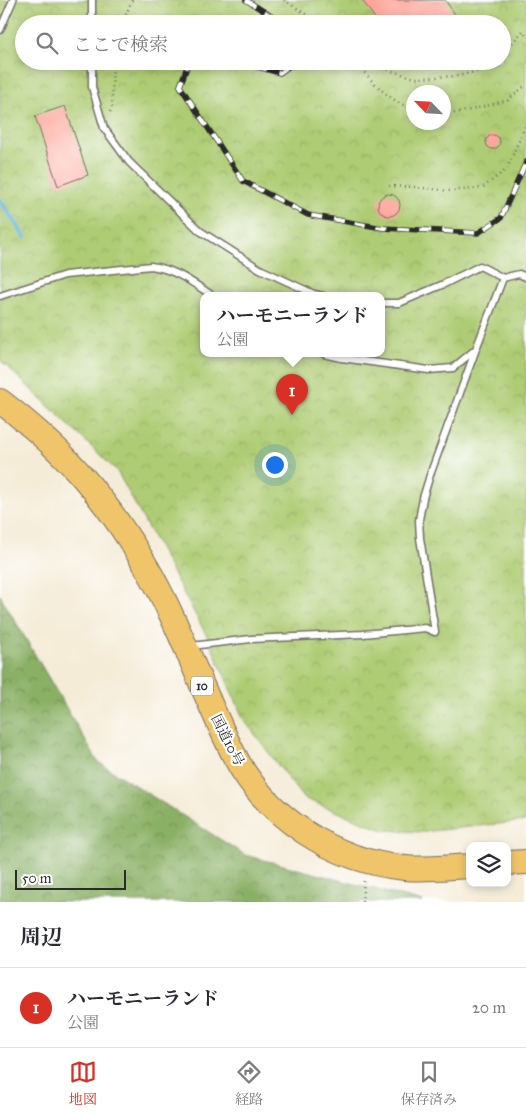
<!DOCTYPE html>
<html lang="ja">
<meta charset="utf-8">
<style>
body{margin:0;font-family:"IM FELL Great Primer","Noto Serif JP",serif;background:#f7f7f7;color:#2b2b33}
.controls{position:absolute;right:15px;bottom:15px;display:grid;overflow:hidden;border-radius:10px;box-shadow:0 2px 8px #0003}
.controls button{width:45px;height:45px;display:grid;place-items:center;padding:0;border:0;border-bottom:1px solid #e1e1e2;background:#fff;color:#2b2b33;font:25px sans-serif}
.compass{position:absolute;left:406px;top:85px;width:45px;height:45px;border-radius:50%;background:#fff;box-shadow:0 2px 8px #0003;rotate:295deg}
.scale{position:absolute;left:15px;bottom:12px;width:111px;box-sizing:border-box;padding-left:5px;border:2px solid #2b2b2b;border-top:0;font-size:14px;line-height:18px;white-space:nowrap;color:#2b2b2b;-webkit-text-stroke:4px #fff;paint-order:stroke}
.you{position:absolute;left:274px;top:464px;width:18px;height:18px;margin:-12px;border:4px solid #fff;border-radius:50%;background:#1a73e8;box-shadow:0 0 0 8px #1a73e833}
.badge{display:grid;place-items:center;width:32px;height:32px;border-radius:50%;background:#d93025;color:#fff;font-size:16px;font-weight:700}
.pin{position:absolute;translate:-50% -41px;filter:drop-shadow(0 1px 2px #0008)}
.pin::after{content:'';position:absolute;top:26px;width:18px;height:15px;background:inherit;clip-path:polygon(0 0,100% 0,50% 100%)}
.popup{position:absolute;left:200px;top:292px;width:185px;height:65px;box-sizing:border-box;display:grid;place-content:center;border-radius:10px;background:#fff;filter:drop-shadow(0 1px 4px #0005);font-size:16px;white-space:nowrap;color:#7c7c81}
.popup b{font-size:19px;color:#2b2b33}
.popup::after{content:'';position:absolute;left:50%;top:100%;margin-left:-10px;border:10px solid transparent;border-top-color:#fff}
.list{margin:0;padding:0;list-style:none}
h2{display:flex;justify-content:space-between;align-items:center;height:65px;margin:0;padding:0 20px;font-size:21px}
h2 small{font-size:16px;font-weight:400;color:#7c7c81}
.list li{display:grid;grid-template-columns:32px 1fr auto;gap:15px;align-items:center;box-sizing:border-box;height:80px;padding:0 20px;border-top:1px solid #e1e1e2}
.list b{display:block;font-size:19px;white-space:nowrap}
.list p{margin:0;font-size:16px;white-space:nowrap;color:#7c7c81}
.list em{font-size:16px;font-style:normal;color:#7c7c81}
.icon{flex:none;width:28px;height:28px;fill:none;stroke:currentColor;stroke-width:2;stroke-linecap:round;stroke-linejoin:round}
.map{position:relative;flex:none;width:526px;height:902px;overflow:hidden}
.search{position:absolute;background:#fff;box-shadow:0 2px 8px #0003;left:15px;right:15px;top:15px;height:55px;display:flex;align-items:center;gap:12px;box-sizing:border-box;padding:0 18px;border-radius:28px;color:#7c7c81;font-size:19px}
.sheet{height:145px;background:#fff}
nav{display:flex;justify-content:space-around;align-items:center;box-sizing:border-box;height:70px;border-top:1px solid #e1e1e2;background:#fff;font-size:14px;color:#7c7c81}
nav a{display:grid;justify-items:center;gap:2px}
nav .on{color:#d93025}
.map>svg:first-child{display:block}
</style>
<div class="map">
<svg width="526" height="902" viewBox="0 0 526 902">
<defs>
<pattern id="forest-crowns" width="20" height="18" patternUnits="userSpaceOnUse" patternTransform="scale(1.25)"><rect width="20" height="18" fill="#8ab065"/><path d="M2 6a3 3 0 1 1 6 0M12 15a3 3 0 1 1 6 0" fill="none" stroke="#718f53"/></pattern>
<pattern id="park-crowns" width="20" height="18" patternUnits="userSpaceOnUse" patternTransform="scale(1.25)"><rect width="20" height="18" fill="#aecc73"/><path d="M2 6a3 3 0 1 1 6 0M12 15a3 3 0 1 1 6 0" fill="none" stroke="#96af64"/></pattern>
</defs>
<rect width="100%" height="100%" fill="#fff"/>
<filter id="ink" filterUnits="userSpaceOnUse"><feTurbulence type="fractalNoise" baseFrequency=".02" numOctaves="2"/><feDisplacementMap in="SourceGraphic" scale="10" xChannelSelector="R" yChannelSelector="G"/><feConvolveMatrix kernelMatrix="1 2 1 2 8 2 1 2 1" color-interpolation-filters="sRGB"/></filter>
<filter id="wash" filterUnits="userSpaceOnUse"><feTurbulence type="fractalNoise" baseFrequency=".0096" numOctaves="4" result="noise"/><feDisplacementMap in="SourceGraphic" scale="20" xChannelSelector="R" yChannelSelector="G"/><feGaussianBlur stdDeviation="1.12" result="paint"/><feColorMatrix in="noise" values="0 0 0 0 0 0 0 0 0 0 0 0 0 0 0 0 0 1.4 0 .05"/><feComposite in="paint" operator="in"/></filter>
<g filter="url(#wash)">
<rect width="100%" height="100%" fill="#f5ecd8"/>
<path fill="url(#forest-crowns)" stroke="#5a6e48" d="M0,595L98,762L245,855L423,902H0Z"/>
<path fill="url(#park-crowns)" stroke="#6c7c4f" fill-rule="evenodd" d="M0,0H526V821L422,832L383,830L303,798L244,720L207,636L117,471L0,360ZM24,24H502V61H24ZM414,92H444V122H414ZM203,296H381V354H203Z"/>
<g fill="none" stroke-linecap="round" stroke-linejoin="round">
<path stroke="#64b7df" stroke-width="4.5" d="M0,200L25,237"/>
</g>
<g id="blocks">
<path fill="#fda699" d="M362,0H445L462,24H379Z
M65,106L88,175L58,186L35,116Z
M486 142a7 7 0 1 1 14 0a7 7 0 1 1-14 0Z
M378 205a11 11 0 1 1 22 0a11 11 0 1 1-22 0Z"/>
</g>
</g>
<g filter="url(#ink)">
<use href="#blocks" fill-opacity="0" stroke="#726f68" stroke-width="1"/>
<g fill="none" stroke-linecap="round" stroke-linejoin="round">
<defs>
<path id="lane" d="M92,0V24
M0,30L13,0
M92,61V87L104,128L129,162L200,231L260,269L314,294L323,296
M0,296L65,275L151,266C175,269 193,283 213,296
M381,303H399L444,284L480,266L503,278L519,274L526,277
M324,354L342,358L429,370L453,368L476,349L503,278
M191,646L251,639L363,634L425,628L435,632L420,538L419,520L423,498L430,475L476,349"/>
<path id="highway" d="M0,401C17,414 34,428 49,442C87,477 117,518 143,561C179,621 201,690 233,753C265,817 334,861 405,868C426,870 449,867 470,866
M507,863L526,862"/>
</defs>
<use href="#lane" stroke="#726f68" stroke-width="9"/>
<use href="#highway" stroke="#726f68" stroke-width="26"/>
<path stroke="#726f68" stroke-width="2.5" stroke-dasharray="1 4" stroke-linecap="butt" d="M284,0L321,24
M122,24L132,0
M502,54L523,31L526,36
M355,61C368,78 392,104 414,109
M359,61L415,78L457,76L489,69L495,61
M110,112L112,107L113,61
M444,115L471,110L508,100L526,85
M389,186L414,187L450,191L482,188L507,169L526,124
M362,902L364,880"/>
<use href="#lane" stroke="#fff" stroke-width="6"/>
<use href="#highway" stroke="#f0c469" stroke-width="24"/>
<defs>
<path id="rail" d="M246,0L284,24
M193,61L188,64L180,86L243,181L308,215L383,228L478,233L501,218L526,162
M235,61L280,73L296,61"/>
</defs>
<use href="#rail" stroke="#2b2b2b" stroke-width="5.5"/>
<use href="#rail" stroke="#fff" stroke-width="4" stroke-dasharray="11" stroke-linecap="butt"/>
</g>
</g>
<g text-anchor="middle" stroke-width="4.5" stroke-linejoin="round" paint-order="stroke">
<rect fill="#fff" stroke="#6b6b6b" stroke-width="1" x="191" y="676.5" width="22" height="19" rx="4"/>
<g font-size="12" font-weight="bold" fill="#2b2b2b">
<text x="202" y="690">10</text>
</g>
<g font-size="14" fill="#2b2b2b" stroke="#fff">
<text transform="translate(228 740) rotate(63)" y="5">国道10号</text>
</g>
</g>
</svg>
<div class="controls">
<button><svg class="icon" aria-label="layers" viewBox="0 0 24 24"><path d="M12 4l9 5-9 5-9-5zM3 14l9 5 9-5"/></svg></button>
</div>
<svg class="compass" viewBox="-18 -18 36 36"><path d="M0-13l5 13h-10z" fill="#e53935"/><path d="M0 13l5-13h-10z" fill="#7c7c81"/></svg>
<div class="scale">50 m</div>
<div class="you"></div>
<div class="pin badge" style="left:292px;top:415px">1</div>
<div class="popup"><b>ハーモニーランド</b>公園</div>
<div class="search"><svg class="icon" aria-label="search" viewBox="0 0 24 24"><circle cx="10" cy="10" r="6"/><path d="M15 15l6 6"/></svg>ここで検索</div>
</div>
<section class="sheet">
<h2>周辺<small></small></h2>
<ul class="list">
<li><span class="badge">1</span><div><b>ハーモニーランド</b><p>公園</p></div><em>20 m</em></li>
</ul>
</section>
<nav>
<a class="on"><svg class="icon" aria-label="map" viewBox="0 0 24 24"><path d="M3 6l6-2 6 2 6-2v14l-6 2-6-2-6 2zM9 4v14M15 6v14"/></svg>地図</a>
<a><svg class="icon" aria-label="directions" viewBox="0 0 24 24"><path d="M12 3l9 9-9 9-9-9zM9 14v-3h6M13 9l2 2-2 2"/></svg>経路</a>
<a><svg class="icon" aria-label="saved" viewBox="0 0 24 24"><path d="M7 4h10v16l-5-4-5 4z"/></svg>保存済み</a>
</nav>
